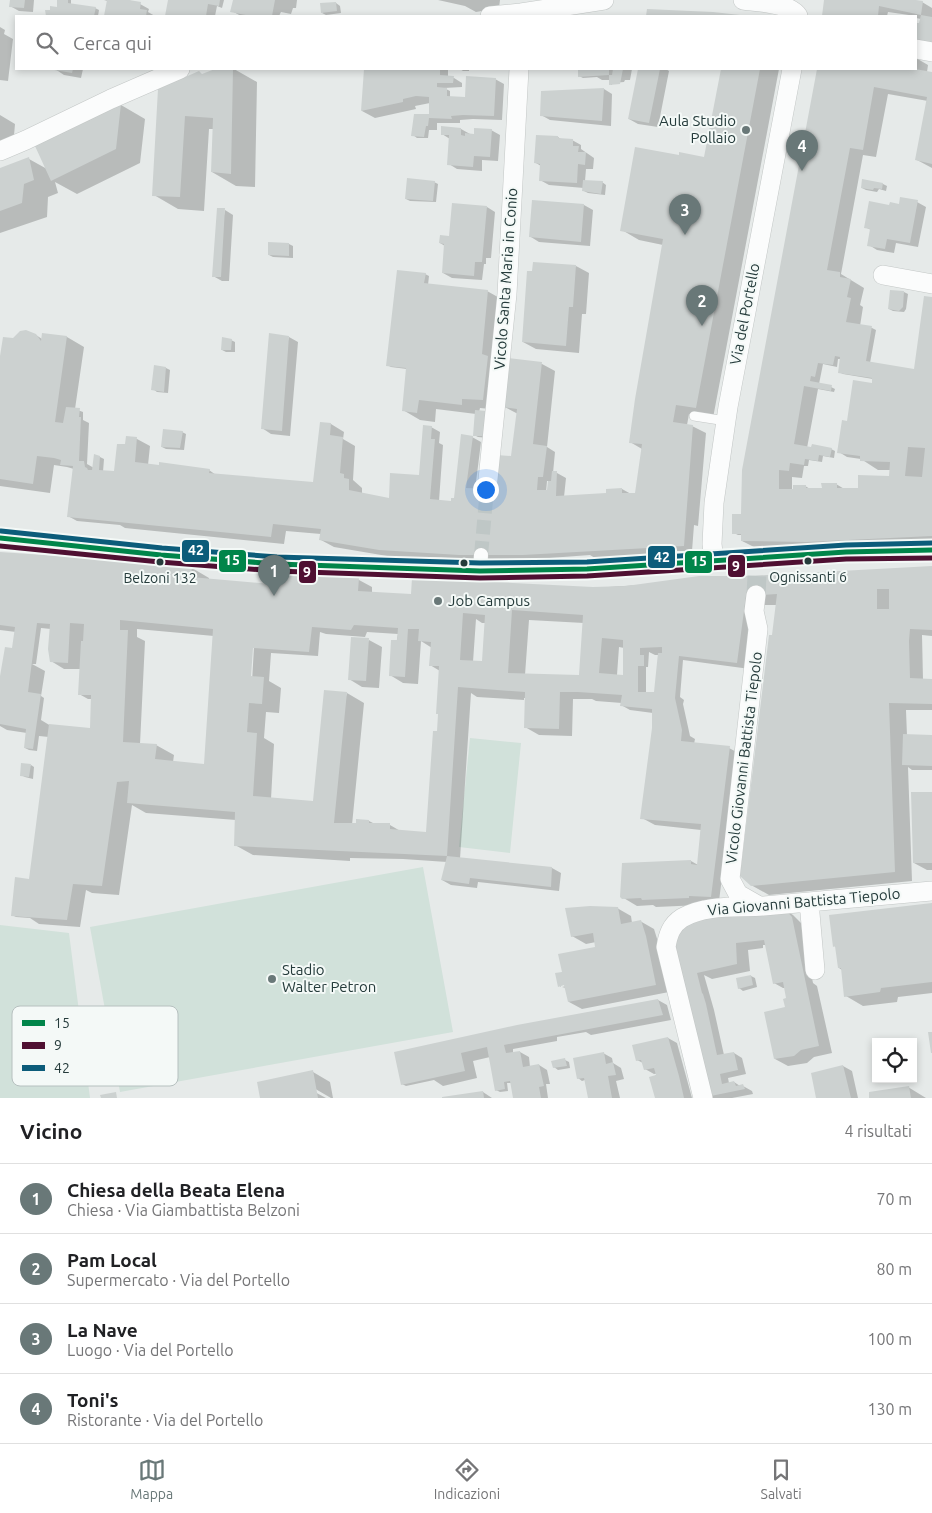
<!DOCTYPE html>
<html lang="it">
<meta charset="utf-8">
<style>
body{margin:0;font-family:Ubuntu,sans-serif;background:#f6f6f6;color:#202124}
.controls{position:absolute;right:15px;bottom:15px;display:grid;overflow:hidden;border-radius:0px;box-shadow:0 2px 8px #0003}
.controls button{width:45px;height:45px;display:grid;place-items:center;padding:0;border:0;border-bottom:1px solid #e0e0e0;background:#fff;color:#202124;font:25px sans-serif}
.you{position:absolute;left:485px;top:489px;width:18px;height:18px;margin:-12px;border:4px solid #fff;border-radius:50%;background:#1a73e8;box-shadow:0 0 0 8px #1a73e833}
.badge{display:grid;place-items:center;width:32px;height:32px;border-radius:50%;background:#697878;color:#fff;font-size:16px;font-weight:700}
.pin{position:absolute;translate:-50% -41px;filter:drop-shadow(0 1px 2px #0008)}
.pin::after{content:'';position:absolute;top:26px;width:18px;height:15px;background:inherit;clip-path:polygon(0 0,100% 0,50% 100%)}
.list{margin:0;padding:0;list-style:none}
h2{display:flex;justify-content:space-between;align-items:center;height:65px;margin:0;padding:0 20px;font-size:21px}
h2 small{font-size:16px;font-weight:400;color:#757577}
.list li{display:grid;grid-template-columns:32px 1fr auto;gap:15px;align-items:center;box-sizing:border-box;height:70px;padding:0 20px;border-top:1px solid #e0e0e0}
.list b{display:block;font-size:19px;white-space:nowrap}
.list p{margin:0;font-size:16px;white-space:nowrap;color:#757577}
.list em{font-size:16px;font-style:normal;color:#757577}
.icon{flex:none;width:28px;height:28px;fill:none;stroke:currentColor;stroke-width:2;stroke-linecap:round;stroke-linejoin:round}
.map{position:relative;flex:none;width:932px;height:1098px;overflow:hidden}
.search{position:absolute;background:#fff;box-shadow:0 2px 8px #0003;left:15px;right:15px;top:15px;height:55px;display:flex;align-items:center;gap:12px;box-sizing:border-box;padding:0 18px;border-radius:0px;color:#757577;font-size:19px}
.sheet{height:345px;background:#fff}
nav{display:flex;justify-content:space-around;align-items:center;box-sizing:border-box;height:70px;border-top:1px solid #e0e0e0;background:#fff;font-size:14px;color:#757577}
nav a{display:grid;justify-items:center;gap:2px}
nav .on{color:#697878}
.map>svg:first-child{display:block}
</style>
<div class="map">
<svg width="932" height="1098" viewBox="0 0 932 1098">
<rect width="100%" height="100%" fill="#e6eae9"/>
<path fill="#d1e1da" d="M470,738L521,743L510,853L459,847Z
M423,867L453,1032L120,1092L90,927Z
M0,925L69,933L90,1098H0Z"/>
<path fill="#0003" fill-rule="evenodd" d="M11,0H34L33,12L19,11L10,6Z
M58,0H71V5L95,8L99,10L98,16H47L57,8Z
M104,0H128L140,4L149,9L148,12L155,16H105L108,1Z
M170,0H224L222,8L217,6L215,16H166Z
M234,0H297L296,8H293L291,14L281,12L279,16H241L232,11Z
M438,0H500L499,8L476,12L465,6Z
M826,0H901L922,2L932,8V45L916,41V24L920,25L921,19L916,18V16L888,12L887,16H824Z
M336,3L340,6L341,13L326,15L322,13Z
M648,11L713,13L740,16H647Z
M0,27L5,30L4,34L13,39L8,81L0,80Z
M916,58L928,65L927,72L932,73V168L917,160L928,101L888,94L876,157L863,155L841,274L864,288L860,305L863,307L860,326L872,328L876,330L870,363L915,370L932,298V544L792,546V549L756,548L742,541L743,535H738L734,533L743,515L773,312L819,69H916ZM838,359H841L839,372L843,374L873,379V385L848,422L839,452L847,457L861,459L878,470H891L895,478L859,490H846L836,484L823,490H812L805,486L792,490V477L802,478L804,466H808L809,460L822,462L823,456L834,458L835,451L831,449L807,448L818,389L834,392L835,389L831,387L819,384L823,364L837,367Z
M55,69H83L81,78L64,75Z
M216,69H234L257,82L255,187L236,186L212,172L214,129H209L204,211L178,209L154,195L159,89L203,75Z
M365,69H448V77L454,78L462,83V87L444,88L450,91V97L466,98L495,79L504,84L502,120L473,119L460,120V123H437V130H429L428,138H417L413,135L430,115V103L415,106L416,109L375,118L362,111Z
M460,69H469V71H463Z
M498,69H516L501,70Z
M593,69H632L630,80H625L624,82L612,83V85L610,84V80H602L597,77L583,78L579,76L593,71Z
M639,69H666L669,71L658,127L638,124L629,119Z
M722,69H779L713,418L689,414L687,425L692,426L706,433L698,526L694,525L692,551H671V554L595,558L590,555L536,559V562H473L469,559L426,557V559L393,557L334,547L321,540V534L286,531L284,544L125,528L120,525L77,521L68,516L74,469L67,467L54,465L50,493L0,486V357L13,339L36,335L42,339L43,334L67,337L84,347L75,409L83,412V420L89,423L87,464L94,468L95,456L100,457L104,459L103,472L115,473L126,446L127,438L137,439L150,446L148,465L209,470L216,475L315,483L321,423L331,424L344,432L343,439L355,446L353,480L362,488V494L390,499L420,478L431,427L440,432L439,443L443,445L439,501L452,502L456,499L472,437L481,442L475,490H493L512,457L518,414L501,405V410L480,408L479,412L489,438L478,437L474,435L476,414L436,409L435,422L420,420L403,410L407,369L391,367L387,365L425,274L429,276L428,285L487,291L505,301L508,360L542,364L555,371L547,447L555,452L553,473H557L566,478L564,497L607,495L622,489L631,494H636L642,449L630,442L663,245L639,240L622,230L680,156L706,158ZM547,481H549L548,492H546Z
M604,89L612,94L611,126L550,120L541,115Z
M121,105L145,119L140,163L77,194L55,182L58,193L48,197L47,217L0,233V169L29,159L47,169L36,147Z
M0,115L15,124L13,147L0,153Z
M461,129L470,134L475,135L491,130L500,135L498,161L482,160V171L457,169L449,164L450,139L442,134Z
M537,136L558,137L562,140H572L581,145V149L594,158L593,169H586L585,181L602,182L606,185L605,195L588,193L584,191V188L549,185L540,180L541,166L536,163Z
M863,181L883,184L887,186L886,191L879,189L877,192L866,190L862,188Z
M434,182L438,184L436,202L410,201L406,199Z
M917,202L926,207L918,247L896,243L894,253L877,250L869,245L871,230L865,227L890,206Z
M584,205L593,210L590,246L539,242L531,237Z
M487,207L495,212L491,258H486V264H484L482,280L452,278L443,273L445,246L440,243L450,238Z
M225,210L233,215L229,281H222L213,276Z
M289,244L293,246V258L273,257L269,255Z
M576,266L589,273L586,314H582L579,353L536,349L523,342Z
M904,292L908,294L906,309L904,312L893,311L889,309Z
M289,337L298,342L290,436L271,434L262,428Z
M231,340L235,342V352H226L222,350Z
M156,366L166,368L170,370L168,393L157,392L153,389Z
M182,432L186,434L184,450L166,449L162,447Z
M0,553L192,568L209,578V580L288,587L359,580L372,587V593L412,596L593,588L747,578L932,567V636L922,635L923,680L932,681V710H906L907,736H932V770H912L908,767L912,881L769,895L751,885L777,605H764L758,602L750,669L683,660L680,697L684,700L683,704L690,736L695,739L694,744L729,748L742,755L729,822L719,901L702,900L701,905L656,907L653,905L637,906L622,897L691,861L698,865L701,830L655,825L642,818L653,728V713L630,710L621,705L622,703L596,701L592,699H573L572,736L539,735L525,727L527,698H524V700L477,697L471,693L460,859L552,868L561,873L559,891L478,882L477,888L451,885L442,880L447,862L403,859L350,858V861L253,855L235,845L236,820L146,813L132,805L119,895L92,893L86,890L80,927L39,924L30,918L16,917L12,915L30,881L49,737L39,736L37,751L29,750L25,748L27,733L7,730L0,726V684L13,649L16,632L0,630ZM476,619L482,623H486L484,662H473ZM529,620L584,623L580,677L525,675ZM41,628L51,629V661L64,669H81L79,694L88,699H92L91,730L51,726L41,720L44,698L41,696L45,671L32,664H36ZM137,629L214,636L205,765L173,762L174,755L156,745L140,744L145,641L137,637ZM320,632L326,634L365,637L367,632L398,634L390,675L403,683L418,684L421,641L432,648L430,665L440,671L438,732L427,833L402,832L390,825L375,824L369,821L352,825L364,703L347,693L314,803L271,799L274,744L264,738L266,712L279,713L281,688L269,681L271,653L318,656ZM252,647H254L252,682H250ZM619,647L624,648L625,676L617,675ZM649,652L655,655H659L660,694H646V667H648Z
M369,640L382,647L379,688L362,687L349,679Z
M31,765L34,767L33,779L25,777L21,775Z
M932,793V870H927L914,863Z
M932,905V993L898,997L897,1002L863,1006L846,996L842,970L839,968L836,947L834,946Z
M617,908L631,916L632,923L640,921L654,929L659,945L669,992L582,1009L569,1002L566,988L562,987L571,985L570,983L561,985V987L560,986L561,973L597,948L596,942L586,944L572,936Z
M784,909L793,915L801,923L813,983L817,986L832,1053L814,1057L807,1063L788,1066L775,1059L788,999L785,988H783L774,983L766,945H763V948L748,950L750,971L712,979L704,975L714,1010L724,1055L734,1053L742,1058L746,1074L728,1078L729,1083L734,1082L740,1086H743L752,1091L753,1094L732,1098H710L673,947Z
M751,976L755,978L757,987L743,991L739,988Z
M658,1000L667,1005L671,1020L591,1035L586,1032L557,1037V1041L513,1049V1054L520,1052L529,1057L530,1067L539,1065L547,1070L550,1084H546L548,1098H514L512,1083H507L508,1091L500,1092L496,1090L490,1057L473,1061L477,1078L443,1086L434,1080L406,1086L402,1084L395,1053Z
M668,1038L677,1043L692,1098H656L651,1078L660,1073L654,1074L645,1069L643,1063L637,1060Z
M603,1053L612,1058L613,1063L621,1068L624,1079L616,1081L620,1098H589L585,1080L582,1081L578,1078Z
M565,1060L569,1062L570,1068L558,1070L554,1067Z
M843,1066L852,1071L858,1098H818L813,1074Z
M313,1072L330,1082L333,1098H331L312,1087L311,1090L326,1098H261L258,1083Z
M908,1087L926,1098H871L870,1093Z
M483,1092L492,1098H443Z"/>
<path fill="#ccd1d0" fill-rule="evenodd" d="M10,0H25L24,8L9,7Z
M57,0H68V3L96,7L94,16H46L45,10H50V6L57,7Z
M107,0H129L141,2L140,9L147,10L146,16H104Z
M168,0H220L219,6L208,4L206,16H165Z
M233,0H275L272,16H251L230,12Z
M824,0H916L923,1L921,15L879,6L878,16H822Z
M336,2L337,11L321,13L320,3Z
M647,9L713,12L740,15V16H646Z
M921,15L932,17V43L916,39V23H919Z
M54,69H73L72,73L54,70Z
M215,69H233L231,174L211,172L213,118L185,116L180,197L152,196L158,89L199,71L202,74Z
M364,69H440V75L454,76L453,83H437V87L447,88V96L465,97L466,76L496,78L494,116L463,115L451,116L452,119L429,118L428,126H426L424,137L411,136L414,114H429V97L416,96L403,99V102L361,111Z
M578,69H609V75L578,77Z
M613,69H623L620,84L609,85V75H612Z
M638,69H660L649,123L628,119Z
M721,69H760L696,408L676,405L673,422L693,425L684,546L523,555H459L379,550L319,540L321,529L273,524L271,537L67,517L73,466L60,465L61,460L54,458L37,456L33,484L0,479V356L3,337L13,338L20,331L26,330L36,334L41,341L42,333L67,336L55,422L63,423L66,407L80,408L79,417H81L79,461H84L85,467L87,468L88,470H92L94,454L100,456L99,470L114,471L117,444H125L126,436L137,437L135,462L159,465V462L210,469L209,473L313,482L320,422L331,423L330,435L343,437L340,473L344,474V478L349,479V490L389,498L390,473L419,475L423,425L432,426L431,439H435L430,499L451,501V498H454L461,434L473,436L466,488L492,489L496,455L511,456L517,409L502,407L507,358L542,362L533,444L547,446L543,477H538L537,490H547L548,481H551L552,471H557L556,496L606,493V489L622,488V493H635L642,444L629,443L635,399L663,239L620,231L635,147L679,155V152L704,157Z
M817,69H915L932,72V164L915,160L927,97L874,87L863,150L850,148L827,270L840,272V277L851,279L847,297L851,298L846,322L872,326L866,361L914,369L924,296L932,297V536L806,542L741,541V534H732V514H741L742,470ZM835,356L840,357L838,373L872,378V383L853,380L847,421L842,420L837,453L860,456V461L890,462L889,476L858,475V488H837V483H821L822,488H806V485H793V489H779V470L789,471L790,463L804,465L805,459L818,461L819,455L830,457L832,448L812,444L811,447L794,444L804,386L831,391L832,385L810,381L811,376L815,377L818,363L833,365ZM908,447L925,448L922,477L905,476Z
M604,88L602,121L540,116L541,91Z
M121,104L116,149L51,181L35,146Z
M441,126L461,128V135L465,136V133L474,134V128L492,129L490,157L474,156L473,167L447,165L449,135H441Z
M536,135L558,136V138L573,139V146H579L578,152H586L585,165L578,164L577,183L539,181L540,164L534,163Z
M29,157L34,180L24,184L22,203L0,211V168Z
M407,178L435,181L433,201L405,199Z
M862,179L883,183L882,189L874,188L873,190L861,188Z
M583,180L603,181L601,194L582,191Z
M900,197L918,200L910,243L887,239L885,249L867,246L870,229L864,228L869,201L889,205L890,202L899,204Z
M532,200L584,204L581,242L529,237Z
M452,203L487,206L482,262H475L474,276L442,273L444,244L439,243L440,235L449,236Z
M217,208H225L221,277H212Z
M268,242L289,243V256L268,255Z
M533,262L576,265L573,307H569L566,346L522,342L527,271H532Z
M397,270L426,273L424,283L488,290L482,354L488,356L483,400L462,399V405L419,400L417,413L402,411L406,368L386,366Z
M890,290L904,291L903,307L899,311L888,309Z
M269,333L289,336L282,431L261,429Z
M222,337L232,339L231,350H221Z
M154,365L166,367L164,392L151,390Z
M475,410L487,411L485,436H473Z
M163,429L183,431L180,448L161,447Z
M0,552L131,561L192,567L191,577L282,585L283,574L359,578L358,591L411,594L412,578L593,587L626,586L699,576H747L932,566V630L910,629L909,641L910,678L932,679V704L889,703L895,872L751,886L740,876L769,635H772L777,594L746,596L737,663L679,656L675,698L682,730L681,741L730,746L711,897L689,896V898L642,900L641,898L622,899L620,897L622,863L691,860V864L697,865L701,824L640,819L652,728V709L620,706L622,695L578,692H560L559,729L524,728L525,692L458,687L447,856L552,867L551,887L470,878L469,884L441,880L447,856L234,846L235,812L127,803L129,781L117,782L102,886L73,884L67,920L11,916L15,877L29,879L49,724L90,728L91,695H78L81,641H83L84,624L70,623L68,663L50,662L48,649L50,624L37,623L28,692L41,694L33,749L24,748L26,729L0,724V676L5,647L12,648L15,627L0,625ZM877,589H889V609H877ZM512,610L583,615L579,675L508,673ZM463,613L485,615L482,661L460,660ZM120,620L213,629L204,764L155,759L157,744L123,742L128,630H120ZM354,625L398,628L397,640H391L389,676L405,677L408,629H419L418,641L431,642L429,666H439L436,714H438L437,731H433L426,832L390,829V823H369V820L356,819V823H334L347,692L324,690L313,801L253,796L257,733L247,732L249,703L262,704L264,677L251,676L253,648L309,652L312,627L351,630ZM602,638L623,640V675L599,673ZM662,647V653H658L654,692H638V666H644V655H640V648Z
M351,637L369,638L366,681L348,680Z
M903,734L932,735V766L902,765Z
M21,763L31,764L29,777L20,776Z
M911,792H932V863H913Z
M932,903V982L881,988L880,992L844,997L841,968H838L835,946L833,947L829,915Z
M590,906L618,907L621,924L641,920L646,936L656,985L568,1002L564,985L558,987L555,973L562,972L558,954L595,947L593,933L571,937L565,908Z
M784,908L792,917L819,1046L801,1050L794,1056L774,1059L764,1012L785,1007L783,999L786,998L783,982L773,984L764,940L736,943L737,964L697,973L702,993L703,994L706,1004L717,1055L734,1052L738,1070L720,1074L722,1084L734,1081L736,1086L743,1084L745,1089L706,1097L672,947L685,925L708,913Z
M751,975L753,985L738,989L736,978Z
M658,999L663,1015L504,1045L506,1053L520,1051L523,1067L539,1064L544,1086L539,1087L541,1098H513L510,1081L504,1082L505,1089L495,1091L487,1047L461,1053L465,1071L401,1085L394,1052L517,1025Z
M928,1032H932V1053H931Z
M668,1037L679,1076L684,1098H655L649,1077L656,1075L654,1068L644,1070L641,1060L636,1061L632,1045Z
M604,1052L606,1064L613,1062L616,1075L608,1076L612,1098H588L584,1078L577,1079L573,1058Z
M565,1058L567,1066L553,1068L551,1061Z
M843,1065L851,1098H816L811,1073Z
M313,1070L318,1098H260L257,1082Z
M909,1086L911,1098H869V1092Z
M483,1091L484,1098H442V1097Z
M116,1092L117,1098H101L100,1095Z"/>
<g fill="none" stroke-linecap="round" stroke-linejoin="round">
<path stroke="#bfc7c6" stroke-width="14" stroke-dasharray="14 7" stroke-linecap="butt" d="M481,555L487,489"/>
<path stroke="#bfc7c6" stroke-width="19" stroke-dasharray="19 9" stroke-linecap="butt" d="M756,595L757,576"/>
<defs>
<path id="service" d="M694,416L726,421"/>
<path id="pedestrian" d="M480,571L481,555"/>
<path id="minor" d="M743,0C758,2 790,3 798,16
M490,16L521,13L604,0
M916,49L932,52
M0,151L26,140L111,99L180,69
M883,275L932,284
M487,489L507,294L519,69
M0,538L161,555L277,564L480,571L587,569L846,552L932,550
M714,561L712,544L714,503L728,407L792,69
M756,595L754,611L758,629L730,879L738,894L759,906
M809,902L815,970
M703,1098L666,947C668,935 671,925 682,918C706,904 738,908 764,906C820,901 876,896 932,891"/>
</defs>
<use href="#service" stroke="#c3c7c6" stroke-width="10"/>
<use href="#pedestrian" stroke="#c3c7c6" stroke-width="15"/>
<use href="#minor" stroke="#c3c7c6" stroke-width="20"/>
<use href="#service" stroke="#fbfcfc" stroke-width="9"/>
<use href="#pedestrian" stroke="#fbfcfc" stroke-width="14"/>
<use href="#minor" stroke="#fbfcfc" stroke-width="19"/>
<defs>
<path id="bus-1" d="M0,538L161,555L277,564L480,571L587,569L846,552L932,550"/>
<path id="bus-2" d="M0,546L160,562L276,571L480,578L587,576L846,559L932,558"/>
<path id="bus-3" d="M1,531L162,548L277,557L480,563L587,562L846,545L932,543"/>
</defs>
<use href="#bus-1" stroke="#f4f9f7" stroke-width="9"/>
<use href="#bus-2" stroke="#f4f9f7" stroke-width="9"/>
<use href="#bus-3" stroke="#f4f9f7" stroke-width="9"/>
<use href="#bus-1" stroke="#00854a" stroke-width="5"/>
<use href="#bus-2" stroke="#4f1032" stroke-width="5"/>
<use href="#bus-3" stroke="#0c5c7a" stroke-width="5"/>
</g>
<g fill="#697878" stroke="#f4f9f7" stroke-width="2">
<circle cx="746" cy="130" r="5"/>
<circle cx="438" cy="601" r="5"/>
<circle cx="272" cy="979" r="5"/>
</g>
<g fill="#253b3b" stroke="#f4f9f7" stroke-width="2">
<circle cx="808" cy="561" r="4.5"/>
<circle cx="160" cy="562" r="4.5"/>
<circle cx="464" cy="563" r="4.5"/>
</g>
<g text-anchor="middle" stroke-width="4" stroke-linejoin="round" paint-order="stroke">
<g font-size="14" fill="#253b3b" stroke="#f4f9f7">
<text x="808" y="582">Ognissanti 6</text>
<text x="160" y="583">Belzoni 132</text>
</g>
<g font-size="15" fill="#253b3b" stroke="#f4f9f7" text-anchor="start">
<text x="736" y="126" text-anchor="end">Aula Studio<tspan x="736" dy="17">Pollaio</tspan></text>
<text x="448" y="606">Job Campus</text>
<text x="282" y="975">Stadio<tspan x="282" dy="17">Walter Petron</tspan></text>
</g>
<g font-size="15" fill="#253b3b" stroke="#f4f9f7">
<text transform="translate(506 279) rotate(-86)" y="5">Vicolo Santa Maria in Conio</text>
<text transform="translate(745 314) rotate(-79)" y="5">Via del Portello</text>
<text transform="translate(744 758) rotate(-83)" y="5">Vicolo Giovanni Battista Tiepolo</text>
<text transform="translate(804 902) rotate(-5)" y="5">Via Giovanni Battista Tiepolo</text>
</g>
</g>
<rect x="12" y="1006" width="166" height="80" rx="8" fill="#f4f9f7" stroke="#b6c0bf" stroke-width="1"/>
<rect x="22" y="1020" width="23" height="6" fill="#00854a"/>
<rect x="22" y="1042" width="23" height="7" fill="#4f1032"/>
<rect x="22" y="1065" width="23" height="6" fill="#0c5c7a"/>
<g font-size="14" fill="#253b3b">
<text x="54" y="1028">15</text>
<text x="54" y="1050">9</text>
<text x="54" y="1073">42</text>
</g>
<g stroke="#f4f9f7" stroke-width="2">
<rect x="181" y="539" width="29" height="24" rx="5" fill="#0c5c7a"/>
<rect x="647" y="545" width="29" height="24" rx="5" fill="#0c5c7a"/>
<rect x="218" y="549" width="29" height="24" rx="5" fill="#00854a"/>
<rect x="684" y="550" width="29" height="24" rx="5" fill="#00854a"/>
<rect x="727" y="554" width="19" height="24" rx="5" fill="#4f1032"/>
<rect x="298" y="560" width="19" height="24" rx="5" fill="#4f1032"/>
</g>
<g font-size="14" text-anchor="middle" font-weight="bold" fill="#fff">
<text x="196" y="555">42</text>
<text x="662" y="562">42</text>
<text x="232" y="565">15</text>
<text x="699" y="566">15</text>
<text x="736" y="571">9</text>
<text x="307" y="577">9</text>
</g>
</svg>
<div class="controls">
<button><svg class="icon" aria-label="locate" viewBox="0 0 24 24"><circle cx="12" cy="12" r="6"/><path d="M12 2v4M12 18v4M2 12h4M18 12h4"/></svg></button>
</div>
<div class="you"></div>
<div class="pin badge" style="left:274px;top:596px">1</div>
<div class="pin badge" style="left:702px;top:326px">2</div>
<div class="pin badge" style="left:685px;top:235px">3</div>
<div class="pin badge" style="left:802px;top:171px">4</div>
<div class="search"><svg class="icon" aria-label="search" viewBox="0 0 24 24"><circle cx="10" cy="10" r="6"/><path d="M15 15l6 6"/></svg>Cerca qui</div>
</div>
<section class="sheet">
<h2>Vicino<small>4 risultati</small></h2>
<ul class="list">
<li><span class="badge">1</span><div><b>Chiesa della Beata Elena</b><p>Chiesa · Via Giambattista Belzoni</p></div><em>70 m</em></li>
<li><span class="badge">2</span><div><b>Pam Local</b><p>Supermercato · Via del Portello</p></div><em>80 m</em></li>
<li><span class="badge">3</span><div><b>La Nave</b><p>Luogo · Via del Portello</p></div><em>100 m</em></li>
<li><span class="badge">4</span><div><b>Toni's</b><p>Ristorante · Via del Portello</p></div><em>130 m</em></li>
</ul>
</section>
<nav>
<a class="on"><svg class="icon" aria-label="map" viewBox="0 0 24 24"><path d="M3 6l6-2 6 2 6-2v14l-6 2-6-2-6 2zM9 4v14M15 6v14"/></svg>Mappa</a>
<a><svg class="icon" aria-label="directions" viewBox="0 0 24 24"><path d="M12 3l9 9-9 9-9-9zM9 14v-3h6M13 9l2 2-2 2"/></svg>Indicazioni</a>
<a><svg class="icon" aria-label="saved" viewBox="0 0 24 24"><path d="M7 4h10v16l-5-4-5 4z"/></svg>Salvati</a>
</nav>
